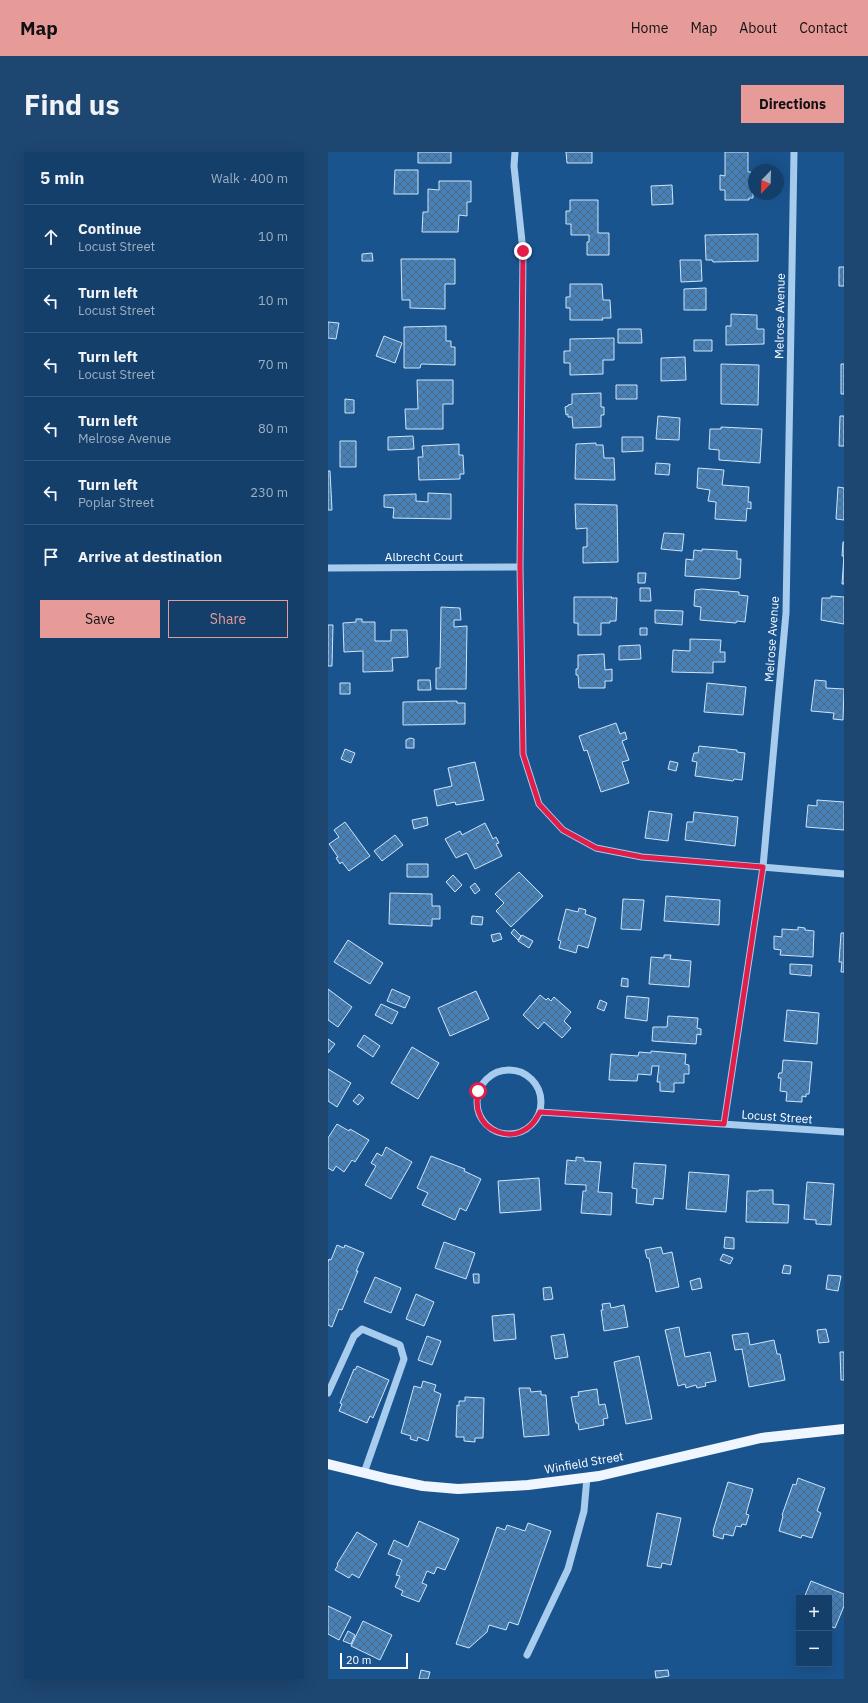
<!DOCTYPE html>
<meta charset="utf-8">
<style>
body{margin:0;font-family:"IBM Plex Sans",sans-serif;background:#1d4671;color:#f1f3f6}
.controls{position:absolute;right:12px;bottom:12px;display:grid;overflow:hidden;border-radius:0px;box-shadow:0 4px 16px #0002}
.controls button{width:36px;height:36px;display:grid;place-items:center;padding:0;border:0;border-bottom:1px solid #33587e;background:#143f6b;color:#f1f3f6;font:20px sans-serif}
.compass{position:absolute;left:420px;top:12px;width:36px;height:36px;border-radius:50%;background:#143f6b;box-shadow:0 4px 16px #0002;rotate:203deg}
.scale{position:absolute;left:12px;bottom:10px;width:68px;box-sizing:border-box;padding-left:4px;border:2px solid #fff;border-top:0;font-size:11px;line-height:14px;white-space:nowrap;color:#fff;-webkit-text-stroke:3px #1a548f;paint-order:stroke}
.stop{position:absolute;width:12px;height:12px;margin:-9px;border:3px solid #e11d48;border-radius:50%;background:#fff}
.stop.end{background:#e11d48;border-color:#fff;box-shadow:0 1px 4px #0008}
.list{margin:0;padding:0;list-style:none}
h2{display:flex;justify-content:space-between;align-items:center;height:52px;margin:0;padding:0 16px;font-size:17px}
h2 small{font-size:13px;font-weight:400;color:#9dafc1}
.list li{display:grid;grid-template-columns:26px 1fr auto;gap:12px;align-items:center;box-sizing:border-box;height:64px;padding:0 16px;border-top:1px solid #33587e}
.list b{display:block;font-size:15px;white-space:nowrap}
.list p{margin:0;font-size:13px;white-space:nowrap;color:#9dafc1}
.list em{font-size:13px;font-style:normal;color:#9dafc1}
.actions{display:flex;gap:8px;padding:12px 16px}
.actions a{flex:1;padding:9px 0;border:1px solid #e69b98;border-radius:0px;text-align:center;font-size:14px;color:#e69b98}
.actions .main{background:#e69b98;color:#111}
.icon{flex:none;width:22px;height:22px;fill:none;stroke:currentColor;stroke-width:2;stroke-linecap:round;stroke-linejoin:round}
.map{position:relative;flex:none;width:516px;height:1527px;overflow:hidden;border-radius:0px}
header{display:flex;align-items:center;gap:24px;box-sizing:border-box;height:56px;padding:0 20px;background:#e69b98;color:#111}
header strong{font-size:19px}
nav{display:flex;gap:22px;margin-inline-start:auto;font-size:14px}
.intro{display:flex;align-items:center;justify-content:space-between;box-sizing:border-box;height:96px;padding:0 24px}
h1{margin:0;font-size:28px}
.button{padding:10px 18px;border-radius:0px;background:#e69b98;color:#111;font-size:14px;font-weight:700}
main{display:flex;gap:24px;padding:0 24px}
aside{flex:1;background:#143f6b;border-radius:0px;box-shadow:0 4px 16px #0002}
.map>svg:first-child{display:block}
</style>
<header>
<strong>Map</strong>
<nav><a>Home</a><a>Map</a><a>About</a><a>Contact</a></nav>
</header>
<div class="intro"><h1>Find us</h1><a class="button">Directions</a></div>
<main>
<aside>
<h2>5 min<small>Walk · 400 m</small></h2>
<ul class="list">
<li><svg class="icon" aria-label="ahead" viewBox="0 0 24 24"><path d="M12 20V5M6 11l6-6 6 6"/></svg><div><b>Continue</b><p>Locust Street</p></div><em>10 m</em></li>
<li><svg class="icon" aria-label="left" viewBox="0 0 24 24"><path d="M17 20v-9H6M10 6l-5 5 5 5"/></svg><div><b>Turn left</b><p>Locust Street</p></div><em>10 m</em></li>
<li><svg class="icon" aria-label="left" viewBox="0 0 24 24"><path d="M17 20v-9H6M10 6l-5 5 5 5"/></svg><div><b>Turn left</b><p>Locust Street</p></div><em>70 m</em></li>
<li><svg class="icon" aria-label="left" viewBox="0 0 24 24"><path d="M17 20v-9H6M10 6l-5 5 5 5"/></svg><div><b>Turn left</b><p>Melrose Avenue</p></div><em>80 m</em></li>
<li><svg class="icon" aria-label="left" viewBox="0 0 24 24"><path d="M17 20v-9H6M10 6l-5 5 5 5"/></svg><div><b>Turn left</b><p>Poplar Street</p></div><em>230 m</em></li>
<li><svg class="icon" aria-label="arrive" viewBox="0 0 24 24"><path d="M6 21V4h12l-3 4 3 4H6"/></svg><div><b>Arrive at destination</b></div></li>
</ul>
<div class="actions"><a class="main">Save</a><a>Share</a></div>
</aside>
<div class="map">
<svg width="516" height="1527" viewBox="0 0 516 1527">
<defs>
<pattern id="building-cross-hatch" width="8" height="8" patternUnits="userSpaceOnUse"><rect width="8" height="8" fill="#4781b8"/><path d="M0 0l8 8M0 8l8-8" fill="none" stroke="#496987"/></pattern>
</defs>
<rect width="100%" height="100%" fill="#1a548f"/>
<path fill="url(#building-cross-hatch)" stroke="#cee5fa" d="M90,0H123V11H90Z
M238,0H264V11H239Z
M397,0H420V20H423V38H425V46H421V48H397V38H392V23L397,24Z
M67,18H90V42H66Z
M111,29H143V50H139V64L131,63L130,80H94L95,60H100V37L111,38Z
M344,33L345,52L324,53L323,34Z
M242,48H270V81H281V103H259V90H261V83H243V72H238V59H242Z
M430,82V109L385,110L384,108H378L377,83Z
M44,101L45,109H34V102Z
M73,107H127V132H117V157L82,156V148H74Z
M352,108H373L374,129L353,130Z
M511,115H516V134H511Z
M242,132H274L275,148H282L283,166H274L275,168H242V156H238V145H242Z
M378,136V158H356V137Z
M403,162L429,163V177H436V192L398,193V174H403Z
M0,170L11,171L8,187L0,186Z
M118,174V189H123V195H127V213L93,212L92,216H76V175Z
M290,177H313L314,191H290Z
M56,184L74,191L67,211L48,204Z
M286,186V208H275V222L242,223V211H236V199H242V187Z
M366,188H384V199H366Z
M357,205L358,228L333,229V206Z
M393,212L431,213L430,253L393,252Z
M513,212H516V242H513Z
M89,228H125V252H115V277H78L77,257H90Z
M288,233H309V247H288Z
M273,241V255H276V263H273V275L245,276L244,265H240V262L238,263L237,255L240,254V253L244,252V242Z
M17,247L26,248V261H17Z
M330,264L352,266L351,288L328,287Z
M512,264H516V294H511Z
M393,275L434,277L432,311L391,308V298L381,297L382,277H393Z
M85,284L86,297L60,298V285Z
M294,285H315V299L294,300Z
M12,289H28V315H12Z
M268,291V293H275L276,306H286L287,328L247,327L248,292Z
M131,292V303H135L136,322H132V327L91,328L90,305H95L94,294Z
M328,311L342,312L341,323L327,322Z
M370,316L396,318L394,333L421,335L420,350H423V357L419,356L418,369L387,367L388,350L380,349L382,338L369,336Z
M0,319H2L4,358H0Z
M510,335L516,336V368L508,367Z
M100,341L123,342V367L65,366L66,356L56,355V343L88,342V349L100,350Z
M247,352L289,353L290,410L255,411V395H259V376L248,377Z
M336,381L356,382L354,399L333,397Z
M515,390H516V432H514L516,404H514Z
M374,397L409,399V407H413L412,426L407,427L357,424L358,407L365,408L366,398L374,399Z
M310,421H318L317,431H310Z
M312,436H322L323,449H312Z
M374,437L411,440V443L420,444L417,470L409,469L408,471L372,468L373,455L366,454L367,438Z
M503,444L516,445V472L493,468L494,446H503Z
M246,445H284L283,446H289L288,469H282V471H273V483H250V471H246Z
M113,455L132,456L133,468H126V475L139,474L138,537H108V516H112Z
M327,458L355,459L354,473L327,471Z
M28,467H34V470H47V489H63V478H79L80,505L64,506L65,519L35,520V499L16,500L15,471L28,470Z
M0,473H5L4,514H0Z
M312,476H319V483H312Z
M362,487L393,488L392,500H397V510H385V521L344,520L345,498L362,499Z
M312,493L313,507L291,508V494Z
M276,502L277,518L284,517V529H277V536H251L250,523H248V517H250V503Z
M90,528H102L103,538H90Z
M487,528L498,529V536L516,537L515,568L505,567L506,561L483,559Z
M12,531H22V542H12Z
M379,531L418,535L415,563L376,560Z
M129,549V551H137V572L75,573V550Z
M288,571L292,582L297,580L299,587L294,589L301,608L294,610L301,631L273,640L259,598L256,599L251,584Z
M82,586L86,587V596H78V588Z
M371,594L409,598V600L417,601L414,628L406,627L405,629L367,624L369,610L364,609L366,601H370Z
M17,597L27,601L23,611L13,607Z
M342,609L350,611L348,619L340,617Z
M147,610L156,648L128,653L127,650L109,654L106,638L124,634L120,616Z
M489,648L516,650V678L478,675L480,653L489,654Z
M321,659L344,662L340,689L317,686Z
M366,660L410,665L407,694L357,688L359,670H365Z
M99,665L100,673L86,677L84,668Z
M17,670L42,704L21,719L14,710L12,712L8,706L10,705L1,692L11,685L6,678Z
M157,671L165,687L168,685L171,691L168,692L174,704L147,717L139,701L128,706L117,687L132,679L134,683Z
M67,683L75,693L54,709L46,699Z
M79,712H100V725H79Z
M191,720L215,744L183,775L168,759L176,751L167,742Z
M125,723L134,733L127,740L118,730Z
M147,731L152,738L147,742L142,735Z
M62,741L104,742V754H112V767H104V774L61,772Z
M338,744L392,748L391,773L336,769Z
M295,747L316,748L313,778L293,777Z
M251,756L258,758L257,762L268,766L260,796L250,793L248,801L231,796L233,789L230,788L238,757L250,760Z
M144,764L155,765L154,773L143,772Z
M470,775L477,776V778L486,779L485,805L452,803L453,798L446,797V784L454,785V777L470,778Z
M186,777L193,784L190,788L183,781Z
M172,781L174,787L165,790L163,783Z
M513,781H516V820H513L514,810H511Z
M194,783L205,789L201,796L190,789Z
M20,788L55,811L42,832L6,810Z
M336,803H343L342,807L363,809L361,835L321,832L323,805L336,806Z
M462,812L484,813L483,824L462,822Z
M294,826L300,827V835L293,834Z
M0,837L24,855L10,875L0,868Z
M64,837L82,845L77,856L59,849Z
M148,839L161,867L122,884L110,856Z
M212,843L218,848L220,846L223,849L226,845L243,860L236,869L243,876L234,886L216,870L210,877L195,863Z
M299,844L321,846L319,869L297,866Z
M272,848L279,851L276,859L269,856Z
M53,852L70,860L64,872L47,863Z
M459,858L491,861L489,892L456,889Z
M340,864L370,866L369,876L373,877V883L369,882L368,892L324,889L325,875H339Z
M36,883L52,894L45,905L29,894Z
M0,887L7,892L0,901Z
M84,895L111,911L90,947L63,931Z
M323,899L358,902L357,912L361,913V922H356V931H346V940L332,939V930H329L331,914H324L323,923L310,922L309,929L281,928L283,902L310,904L311,900L323,901Z
M455,908L484,910L481,942H478V945L474,944V950L458,949L459,940L452,939L453,926H450L451,921H454Z
M0,917L23,931L9,955L0,949Z
M31,942L36,946L30,953L25,949Z
M9,972L21,979L22,977L41,988L27,1010L24,1008L16,1020L8,1014L5,1019L0,1016V986Z
M58,995L84,1010L63,1047L37,1033L48,1014L43,1011L49,1001L54,1004Z
M103,1004L137,1017L136,1019L153,1027L138,1059L132,1056L127,1068L94,1053L100,1041L89,1036Z
M248,1005L256,1006V1009L273,1010L270,1040L284,1041L283,1063L253,1061L255,1039H258V1033L237,1032L239,1008L248,1009Z
M306,1011L338,1013L335,1047L326,1046L325,1053L308,1051L309,1037L304,1036Z
M361,1020L401,1023L398,1060L358,1057Z
M211,1026L213,1058L172,1061L170,1029Z
M479,1030L506,1032L503,1073L488,1072V1068L476,1067Z
M431,1038H445V1052L461,1053L460,1071L418,1070L419,1039H431Z
M397,1085L406,1086V1097L396,1096Z
M116,1090L147,1101L138,1127L107,1116Z
M9,1093L16,1096L17,1093L36,1101L28,1119H30L14,1158L11,1157L4,1175L0,1173V1110L1,1107L3,1108Z
M333,1095L335,1102L344,1100L351,1135L328,1140L321,1106H319L317,1098Z
M395,1102L405,1106L402,1112L392,1108Z
M456,1113L463,1114L462,1122L454,1121Z
M145,1122H151V1131H146Z
M500,1123L513,1124L510,1139L498,1137Z
M47,1125L73,1136L63,1161L36,1150Z
M372,1126L374,1136L364,1138L362,1129Z
M223,1135L225,1147L216,1148L215,1136Z
M88,1142L106,1150L96,1174L78,1167Z
M282,1151L283,1156L296,1153L300,1175L276,1179L273,1158H275L274,1152Z
M186,1162L188,1187L166,1189L164,1164Z
M351,1175L357,1205L382,1200L388,1229L377,1231L378,1234L369,1236L368,1233L358,1236L357,1232L350,1234L337,1178Z
M498,1177L501,1190L491,1191L489,1178Z
M420,1181L422,1193L446,1188L449,1202H452L457,1228L421,1235L414,1197L407,1198L404,1183Z
M236,1182L240,1205L227,1207L223,1184Z
M99,1184L113,1189L104,1213L90,1208Z
M512,1200H516V1228H513Z
M311,1204L324,1267L298,1272L286,1210Z
M29,1214L61,1228L45,1266L42,1264L39,1271L11,1259L14,1252L12,1251L26,1217L27,1218Z
M95,1229L108,1233L106,1239L113,1242L100,1289L90,1285L89,1289L82,1287L83,1284L73,1281L86,1234L93,1236Z
M191,1236H202L203,1240L213,1239V1243H218L221,1283L196,1285Z
M269,1237L271,1253L277,1252L280,1266L275,1267L276,1273L251,1278L250,1271H248L243,1245L251,1244L250,1240Z
M137,1245L156,1246L155,1286H147V1290L136,1289V1285H128L129,1253L131,1254V1249H137Z
M470,1326L497,1336L489,1359L493,1361L484,1386L474,1383L473,1386L451,1379L455,1364L454,1363L465,1332L468,1333Z
M400,1330L425,1337L418,1362L421,1363L418,1373L414,1372L413,1375L408,1374L405,1384L396,1382L395,1387L385,1384L386,1379H385Z
M329,1361L353,1366L343,1413L334,1411L333,1416L319,1414Z
M91,1369L131,1387L117,1418L109,1415L106,1422L99,1419L94,1431L99,1433L91,1450L73,1443L75,1439L67,1435L72,1424L68,1423L74,1408L60,1402L66,1388L80,1395Z
M200,1371L223,1379L190,1473L181,1470L178,1478L161,1473L159,1480L141,1496L128,1492L169,1375L177,1378L179,1373L197,1379Z
M29,1380L49,1392L31,1426L24,1422L21,1426L7,1418L10,1413L9,1412Z
M483,1429L516,1442V1454L507,1476L501,1474V1446H476Z
M0,1454L23,1465L11,1488L0,1482Z
M35,1469L64,1483L52,1508L23,1494Z
M20,1479L27,1483L23,1492L15,1489Z
M93,1518L102,1520L100,1527H91Z
M340,1518L341,1524L328,1526L327,1519Z"/>
<g fill="none" stroke-linecap="round" stroke-linejoin="round">
<path stroke="#a8ccee" stroke-width="7" d="M187,0L186,14L195,99L192,415L195,602L211,652L235,678L268,696L314,705L516,722
M0,416L192,415
M149 950a32 32 0 1 1 64 0a32 32 0 1 1-64 0Z
M212,960L516,980
M396,972L435,715L458,461L466,0
M0,1241L26,1184L34,1177L72,1193L76,1207L36,1321
M199,1503L240,1417L256,1359L259,1325"/>
<path stroke="#eff6ff" stroke-width="10" d="M0,1312L61,1327L95,1334L130,1337L200,1333L271,1324L433,1286L516,1277"/>
</g>
<g fill="none" stroke-linecap="round" stroke-linejoin="round">
<path stroke="#e11d48" stroke-width="5" d="M150,939C149,947 148,954 151,961C157,980 182,988 198,977C205,973 208,967 212,960L396,972L435,715L314,705L268,696L235,678L211,652L195,602L192,415L195,99"/>
</g>
<g text-anchor="middle" stroke-width="3" stroke-linejoin="round" paint-order="stroke">
<g font-size="12" fill="#fff" stroke="#1a548f">
<text transform="translate(452 164) rotate(-89)" y="4">Melrose Avenue</text>
<text x="96" y="409">Albrecht Court</text>
<text transform="translate(444 487) rotate(-86)" y="4">Melrose Avenue</text>
<text transform="translate(449 965) rotate(4)" y="4">Locust Street</text>
<text transform="translate(256 1311) rotate(-10)" y="4">Winfield Street</text>
</g>
</g>
</svg>
<div class="controls">
<button>+</button>
<button>−</button>
</div>
<svg class="compass" viewBox="-18 -18 36 36"><path d="M0-13l5 13h-10z" fill="#e53935"/><path d="M0 13l5-13h-10z" fill="#9dafc1"/></svg>
<div class="scale">20 m</div>
<div class="stop" style="left:150px;top:939px"></div>
<div class="stop end" style="left:195px;top:99px"></div>
</div>
</main>
